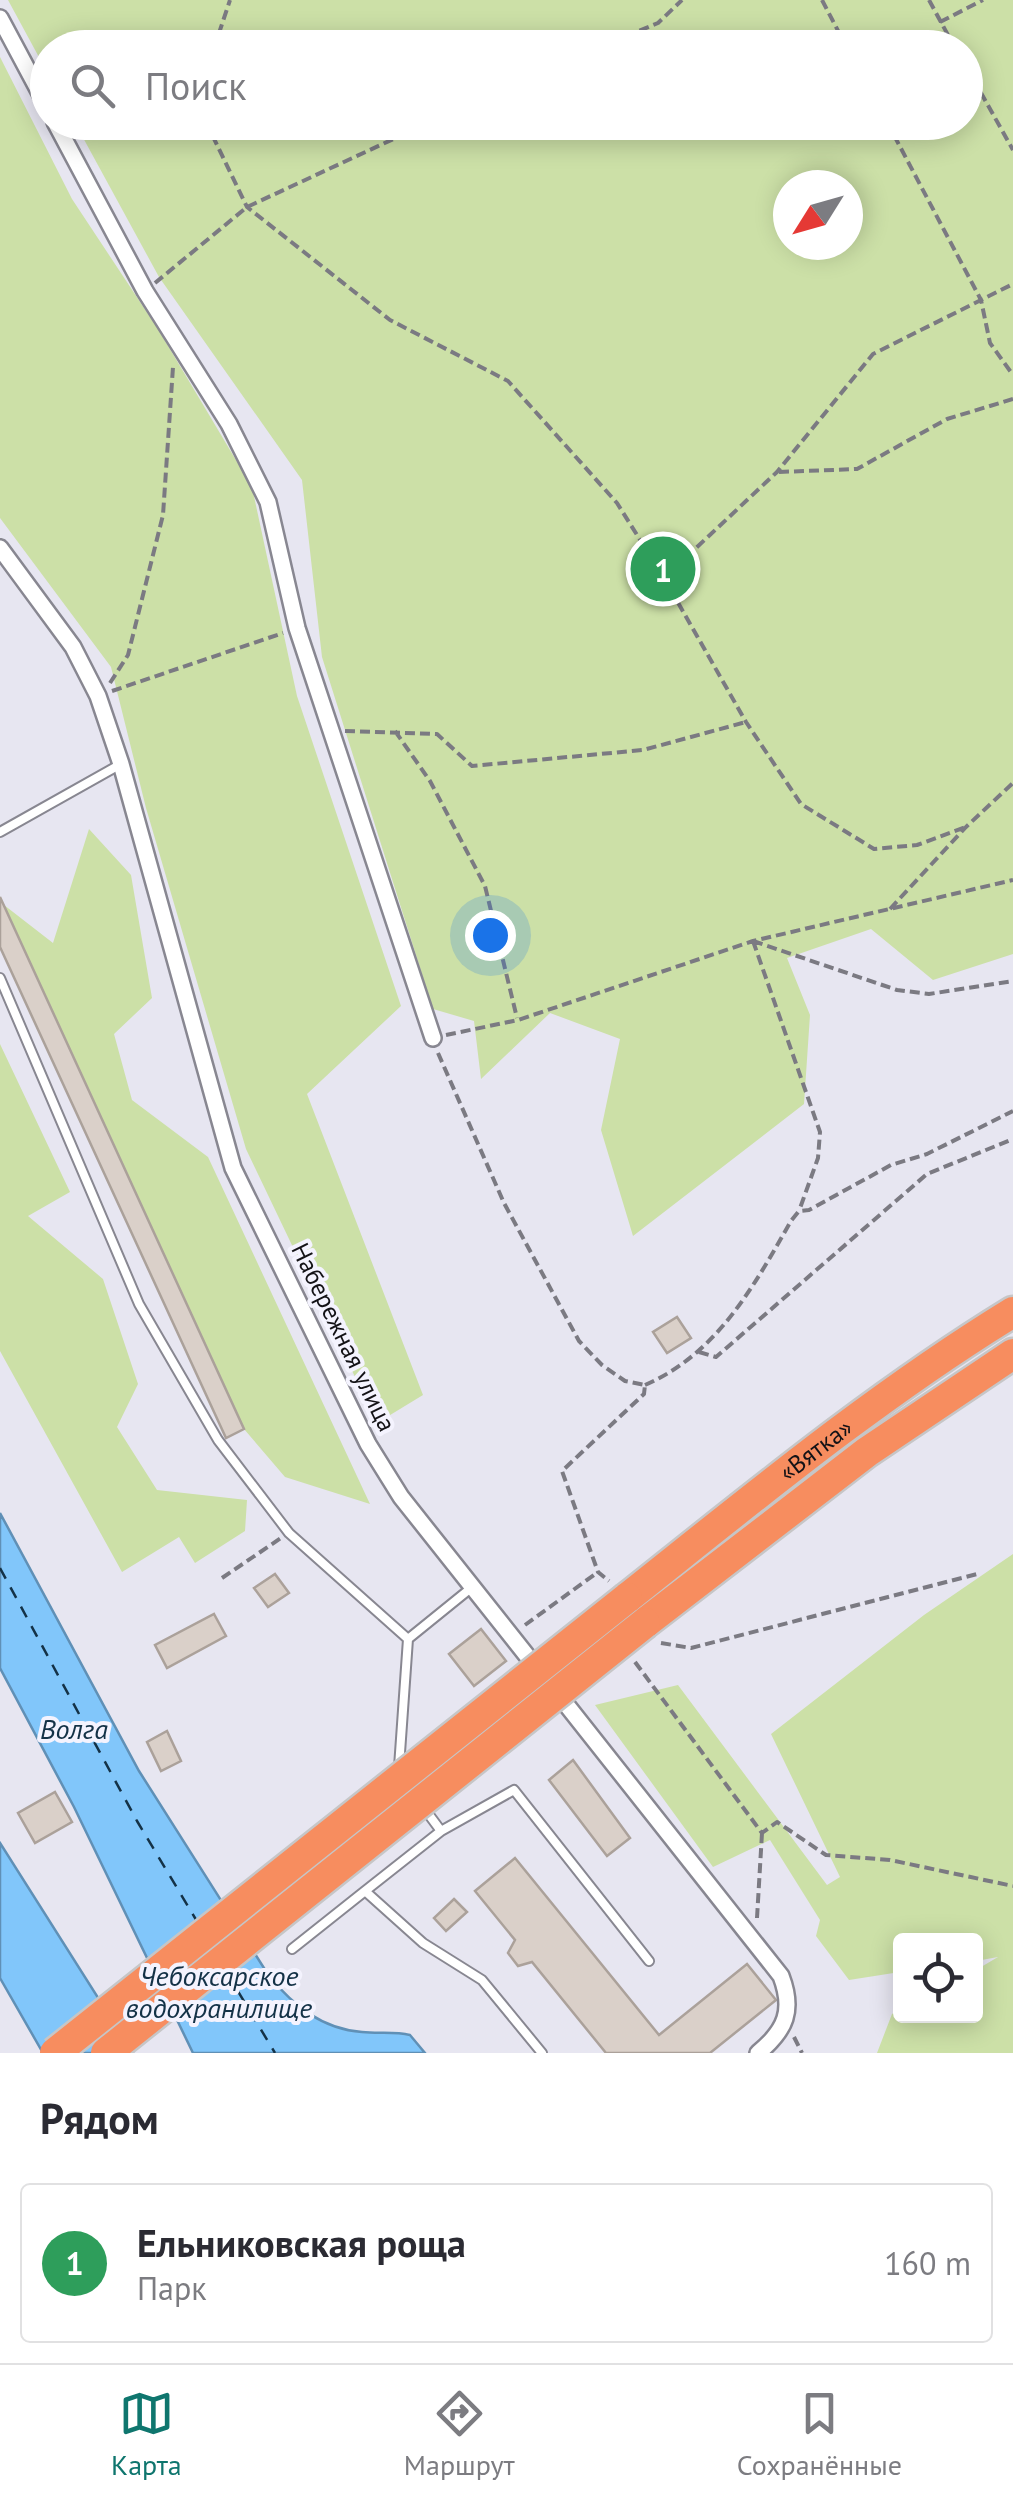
<!DOCTYPE html>
<html lang="ru">
<meta charset="utf-8">
<style>
body{margin:0;font-family:"PT Sans",sans-serif;background:#f7f7f7;color:#2b2b33}
.controls{position:absolute;right:30px;bottom:30px;display:grid;overflow:hidden;border-radius:10px;box-shadow:0 5px 25px #0003}
.controls button{width:90px;height:90px;display:grid;place-items:center;padding:0;border:0;border-bottom:2px solid #e1e1e2;background:#fff;color:#2b2b33;font:50px sans-serif}
.compass{position:absolute;left:773px;top:170px;width:90px;height:90px;border-radius:50%;background:#fff;box-shadow:0 5px 25px #0003;rotate:233deg}
.you{position:absolute;left:490px;top:935px;width:35px;height:35px;margin:-25px;border:8px solid #fff;border-radius:50%;background:#1a73e8;box-shadow:0 0 0 15px #1a73e833}
.badge{display:grid;place-items:center;width:65px;height:65px;border-radius:50%;background:#0f766e;color:#fff;font-size:32px;font-weight:700}
.pin{position:absolute;translate:-50% -50%;border:5px solid #fff;box-shadow:0 2px 10px #0006}
.list{margin:0;padding:0;list-style:none}
h2{display:flex;justify-content:space-between;align-items:center;height:130px;margin:0;padding:0 40px;font-size:42px}
h2 small{font-size:32px;font-weight:400;color:#7c7c81}
.list li{display:grid;grid-template-columns:65px 1fr auto;gap:30px;align-items:center;box-sizing:border-box;height:160px;margin:0 20px 20px;padding:0 20px;border:2px solid #e1e1e2;border-radius:10px}
.list b{display:block;font-size:38px;white-space:nowrap}
.list p{margin:0;font-size:32px;white-space:nowrap;color:#7c7c81}
.list em{font-size:32px;font-style:normal;color:#7c7c81}
.icon{flex:none;width:55px;height:55px;fill:none;stroke:currentColor;stroke-width:2;stroke-linecap:round;stroke-linejoin:round}
.map{position:relative;flex:none;width:1013px;height:2053px;overflow:hidden}
.search{position:absolute;background:#fff;box-shadow:0 5px 25px #0003;left:30px;right:30px;top:30px;height:110px;display:flex;align-items:center;gap:25px;box-sizing:border-box;padding:0 35px;border-radius:55px;color:#7c7c81;font-size:38px}
.sheet{height:310px;background:#fff}
nav{display:flex;justify-content:space-around;align-items:center;box-sizing:border-box;height:140px;border-top:2px solid #e1e1e2;background:#fff;font-size:28px;color:#7c7c81}
nav a{display:grid;justify-items:center;gap:5px}
nav .on{color:#0f766e}
.map>svg:first-child{display:block}
</style>
<div class="map">
<svg width="1013" height="2053" viewBox="0 0 1013 2053">
<rect width="100%" height="100%" fill="#e7e6f1"/>
<path fill="#cce0a7" fill-rule="evenodd" d="M8,0H1013V954L933,980L871,929L787,958L810,1015L804,1104L633,1236L601,1130L620,1039L550,1013L481,1079L474,1021L433,1009L322,657L302,480L159,277L75,123L966,122V48H48L47,72ZM788,185H848V245H788Z
M0,57L72,199L158,329L252,487L297,696L401,1006L307,1094L423,1395L377,1423L246,1149L146,808L111,667L0,518Z
M89,829L131,875L152,998L114,1034L132,1100L208,1157L370,1504L285,1477L244,1429L4,905L53,943Z
M0,1044L70,1192L28,1216L103,1279L138,1384L117,1427L157,1490L247,1500L245,1531L195,1563L179,1537L122,1572L0,1351Z
M1013,1554V2053H877L892,2014L900,2009V2016H976V1970L998,1957L976,1961V1940H900V1972L849,1980L816,1936L820,1920L770,1840L713,1867L595,1705L678,1685L827,1885L840,1877L771,1734L924,1615Z"/>
<path fill="#81c6fa" stroke="#6090b6" stroke-width="2.5" d="M0,1513L139,1771L269,1976C294,2006 322,2029 362,2032C379,2034 394,2031 410,2035L425,2053H193L74,1807L0,1668Z
M0,1843L133,2053H43L0,1978Z"/>
<g fill="none" stroke-linecap="round" stroke-linejoin="round">
<path stroke="#143247" stroke-width="2.5" stroke-dasharray="12 10" stroke-linecap="butt" d="M0,1568L137,1821L198,1923
M227,1973L275,2053"/>
</g>
<path fill="#dad0c9" stroke="#aba19a" stroke-width="2.5" d="M0,897L244,1429L226,1438L0,947Z
M677,1317L691,1338L667,1353L653,1332Z
M275,1574L289,1593L268,1607L254,1588Z
M214,1614L226,1636L167,1668L155,1645Z
M481,1629L506,1661L474,1686L449,1654Z
M167,1731L181,1761L161,1771L147,1742Z
M573,1760L630,1838L607,1856L549,1780Z
M55,1792L72,1822L35,1843L18,1813Z
M515,1858L659,2035L747,1964L776,2000L710,2053H606L532,1962L518,1966L508,1953L515,1940L475,1891Z
M454,1899L467,1912L446,1931L434,1918Z"/>
<g fill="none" stroke-linecap="round" stroke-linejoin="round">
<defs>
<path id="lane" d="M0,832L121,764
M0,978L139,1304L218,1440L289,1533L408,1639L399,1767
M408,1639L471,1588
M424,1808L441,1831L514,1790L649,1961
M365,1891L441,1831
M292,1949L365,1891L423,1943L482,1980L542,2053"/>
<path id="street" d="M0,18L48,108
M55,122L145,291L229,424L268,502L297,628L433,1038
M0,548L73,647L98,696L121,764L233,1168L368,1444L401,1497L539,1671
M554,1689L781,1976C794,2010 786,2030 758,2053"/>
<g id="highway">
<path id="s1" d="M627,1598C753,1498 876,1396 1013,1312"/>
<path d="M645,1623L867,1452L1013,1354"/>
</g>
</defs>
<use href="#lane" stroke="#888791" stroke-width="12"/>
<use href="#street" stroke="#888791" stroke-width="20"/>
<use href="#highway" stroke="#c6c6c7" stroke-width="35"/>
<path stroke="#7b7a82" stroke-width="4" stroke-dasharray="10 5" stroke-linecap="butt" d="M822,0L847,48
M929,0L955,48
M940,22L983,0
M214,48L230,0
M598,48L658,23L682,0
M966,66L1013,150
M206,122L247,207L390,320L508,381L617,503L664,578L746,722L801,804L874,849L917,845L966,827
M887,122L981,300L990,343L1013,375
M155,283L247,207L430,122
M779,472L857,469L947,419L1013,399
M664,578L777,472L873,354L1013,284
M110,683L128,655L163,515L173,367
M112,691L283,633
M345,731L437,734L472,766L643,750L746,722
M395,731L430,781L485,886L517,1018
M890,909L966,827L1013,783
M753,941L820,1132L818,1158L799,1211
M753,941L897,990L929,994L1013,981
M446,1035L518,1020L753,941L1013,880
M438,1053L504,1203L579,1341L602,1365L625,1381L645,1385L644,1394L562,1471L598,1572L609,1581
M699,1352L716,1357L927,1174L1013,1139
M645,1385C717,1354 754,1286 791,1221L799,1211L809,1210L891,1165L927,1154L1013,1111
M222,1578L281,1538
M525,1625L598,1572
M661,1643L691,1648L981,1573
M635,1662L762,1833L777,1822L826,1855L890,1860L1013,1886
M757,1918L762,1833
M794,2037L802,2053"/>
<use href="#lane" stroke="#fff" stroke-width="8"/>
<use href="#street" stroke="#fff" stroke-width="15"/>
<use href="#highway" stroke="#f78d5f" stroke-width="30"/>
<defs>
<path id="highway-bridge" d="M55,2053L627,1598
M106,2053L645,1623"/>
</defs>
<use href="#highway-bridge" stroke="#c6c6c7" stroke-width="35" stroke-linecap="butt"/>
<use href="#highway-bridge" stroke="#f78d5f" stroke-width="30"/>
</g>
<g text-anchor="middle" stroke-width="8" stroke-linejoin="round" paint-order="stroke">
<g font-size="25" fill="#131216" stroke="#f4f3fe">
<text transform="translate(344 1337) rotate(64)" y="9">Набережная улица</text>
<text dy="9" stroke="none"><textPath href="#s1" startOffset="240">«Вятка»</textPath></text>
</g>
<g font-size="28" font-style="italic" fill="#143247" stroke="#f4f3fe">
<text x="74" y="1739">Волга</text>
<text x="219" y="1986">Чебоксарское<tspan x="219" dy="32">водохранилище</tspan></text>
</g>
</g>
</svg>
<div class="controls">
<button><svg class="icon" aria-label="locate" viewBox="0 0 24 24"><circle cx="12" cy="12" r="6"/><path d="M12 2v4M12 18v4M2 12h4M18 12h4"/></svg></button>
</div>
<svg class="compass" viewBox="-18 -18 36 36"><path d="M0-13l5 13h-10z" fill="#e53935"/><path d="M0 13l5-13h-10z" fill="#7c7c81"/></svg>
<div class="you"></div>
<div class="pin badge" style="left:663px;top:569px;background:#2e9e5b">1</div>
<div class="search"><svg class="icon" aria-label="search" viewBox="0 0 24 24"><circle cx="10" cy="10" r="6"/><path d="M15 15l6 6"/></svg>Поиск</div>
</div>
<section class="sheet">
<h2>Рядом<small></small></h2>
<ul class="list">
<li><span class="badge" style="background:#2e9e5b">1</span><div><b>Ельниковская роща</b><p>Парк</p></div><em>160 m</em></li>
</ul>
</section>
<nav>
<a class="on"><svg class="icon" aria-label="map" viewBox="0 0 24 24"><path d="M3 6l6-2 6 2 6-2v14l-6 2-6-2-6 2zM9 4v14M15 6v14"/></svg>Карта</a>
<a><svg class="icon" aria-label="directions" viewBox="0 0 24 24"><path d="M12 3l9 9-9 9-9-9zM9 14v-3h6M13 9l2 2-2 2"/></svg>Маршрут</a>
<a><svg class="icon" aria-label="saved" viewBox="0 0 24 24"><path d="M7 4h10v16l-5-4-5 4z"/></svg>Сохранённые</a>
</nav>
